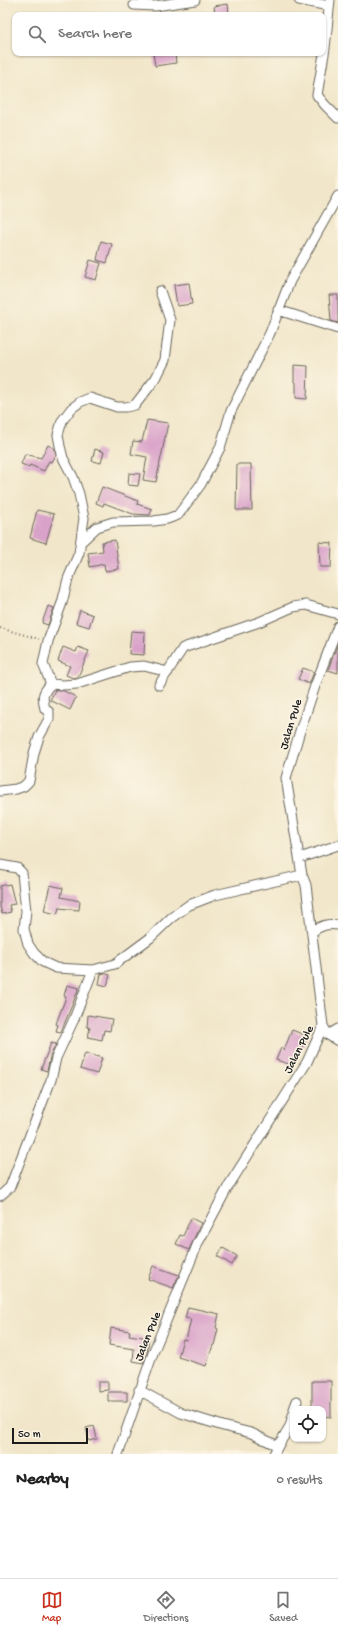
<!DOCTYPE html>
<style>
body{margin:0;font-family:"Gochi Hand",sans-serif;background:#f2f2f2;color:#222}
.controls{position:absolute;right:12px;bottom:12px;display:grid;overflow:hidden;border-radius:8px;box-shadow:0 1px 3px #0004}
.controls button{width:36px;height:36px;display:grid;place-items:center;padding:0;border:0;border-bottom:1px solid #e0e0e0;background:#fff;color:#222;font:20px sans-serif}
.scale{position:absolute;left:12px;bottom:10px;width:76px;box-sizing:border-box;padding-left:4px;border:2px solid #1c1c1c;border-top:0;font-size:11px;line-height:14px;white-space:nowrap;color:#1c1c1c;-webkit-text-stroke:3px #fcf5e5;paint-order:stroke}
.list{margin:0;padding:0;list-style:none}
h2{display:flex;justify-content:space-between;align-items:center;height:52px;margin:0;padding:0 16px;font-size:17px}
h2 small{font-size:13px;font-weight:400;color:#767676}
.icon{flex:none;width:22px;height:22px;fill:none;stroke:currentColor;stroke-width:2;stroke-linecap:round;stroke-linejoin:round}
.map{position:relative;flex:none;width:338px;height:1454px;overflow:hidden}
.search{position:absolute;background:#fff;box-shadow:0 1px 3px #0004;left:12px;right:12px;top:12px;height:44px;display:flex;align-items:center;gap:10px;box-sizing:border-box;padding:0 14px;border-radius:8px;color:#767676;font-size:15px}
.sheet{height:124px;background:#fff}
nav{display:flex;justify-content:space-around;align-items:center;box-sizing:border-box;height:56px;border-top:1px solid #e0e0e0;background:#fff;font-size:11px;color:#767676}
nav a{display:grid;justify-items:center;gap:2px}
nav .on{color:#c8321e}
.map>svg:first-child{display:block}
</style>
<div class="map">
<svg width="338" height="1454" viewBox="0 0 338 1454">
<rect width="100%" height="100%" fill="#fcf5e5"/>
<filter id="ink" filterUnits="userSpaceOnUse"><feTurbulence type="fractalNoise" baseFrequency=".025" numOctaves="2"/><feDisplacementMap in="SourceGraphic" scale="8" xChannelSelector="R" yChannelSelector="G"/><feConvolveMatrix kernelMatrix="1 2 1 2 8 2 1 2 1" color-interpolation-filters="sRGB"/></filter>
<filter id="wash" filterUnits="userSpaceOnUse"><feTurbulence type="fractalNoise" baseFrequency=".012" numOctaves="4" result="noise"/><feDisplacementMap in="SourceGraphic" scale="16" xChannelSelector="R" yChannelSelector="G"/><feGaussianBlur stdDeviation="0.9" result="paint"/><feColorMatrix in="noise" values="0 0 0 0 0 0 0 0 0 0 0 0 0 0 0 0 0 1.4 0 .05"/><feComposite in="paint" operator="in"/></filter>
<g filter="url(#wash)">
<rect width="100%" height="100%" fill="#f1e6c9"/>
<g id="blocks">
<path fill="#d9a2c9" d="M228,4L229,15H215L214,6Z
M153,53H175L176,63L155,66Z
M101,241L112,244L107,263L97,260Z
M90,260L101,263L96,280L85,277Z
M189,283L192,304L177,306L174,285Z
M329,295H338V323L331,321Z
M294,365L308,366L307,399L296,398V382H294Z
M147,420L168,423L156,482L143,480L147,457L131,454L133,441L142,442Z
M48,445L54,448L56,455L52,462L49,461L44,471L30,465L29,467L21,464L25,454L41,458Z
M95,449L104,452L101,463L92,461Z
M237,464H251L252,510H236Z
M129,473L140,474L138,486L128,485Z
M102,487L138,501L137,504L152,509L150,515L133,514L104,503L103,506L96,503Z
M37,510L54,514L46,543L30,538Z
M115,540L119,569L105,571L104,564L90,567L88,553L103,551L102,542Z
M319,542L332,543L331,567H320Z
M48,606L54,608L48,625L42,623Z
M80,610L93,615L89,627L76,623Z
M131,631L145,632L144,655L129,654Z
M338,643V673L328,670Z
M63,647L76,652L78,647L89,651L78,677L73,678L66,675L70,666L58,661Z
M303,668L314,672L309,684L298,679Z
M55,690L64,691L76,697L70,710L50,700Z
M10,884L15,904L9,905L11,912L2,914L0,906V886Z
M50,885L63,888L61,897L80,901L79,910L59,908L57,914L44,911Z
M104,973L110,975L107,986L99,984L101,974Z
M67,985L79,988L61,1032L56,1031L58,1025L56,1024L66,997L64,996Z
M88,1015L112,1019L110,1031L104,1030L102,1040L88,1037L90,1028L87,1027Z
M292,1030L307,1036L300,1054L296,1052L292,1065L276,1060L281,1048L284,1050Z
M51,1043L56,1044L50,1057L47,1071L41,1069Z
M85,1053L102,1058L97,1074L80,1069Z
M191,1218L201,1223L189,1250L176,1244L180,1235L183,1236Z
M223,1248L237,1256L232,1265L217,1256Z
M153,1266L179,1275L173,1288L148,1279Z
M188,1307L219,1314L216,1328L218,1329L214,1345H213L206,1366L178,1357L183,1339L186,1340L191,1319L185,1318Z
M111,1328L130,1331L129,1335L149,1338L147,1353L143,1363L133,1361L134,1349L109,1345Z
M312,1381H331V1417L323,1416V1409H312Z
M98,1382H108V1390L98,1391Z
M108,1392H127V1401H108Z
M94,1426L97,1439L89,1441L86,1428Z"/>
</g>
</g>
<g filter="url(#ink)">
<use href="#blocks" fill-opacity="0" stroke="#676359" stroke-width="1"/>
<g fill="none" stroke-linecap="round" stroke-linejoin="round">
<defs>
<path id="minor" d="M299,0L329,6
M330,0L325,48L317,95L325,105L338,118
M134,5L155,6L195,0
M278,310L338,329
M81,542L97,527L113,522L154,521L167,519L178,515L187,503L201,484L220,448L231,411L270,333L290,281L338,196
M51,684L43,664L48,641L62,603L68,579L79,553L84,518L79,494L73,477L63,458L60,446L58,435L62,421L71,409L80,402L90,398L117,407H126L135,405L156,378L165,360L170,320L160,291
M159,685L183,648L259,622L293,607L306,605L338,614
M0,791L16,789L24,786L29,781L34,753L39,737L49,719V712L45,709C42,697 42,693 51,684L63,685L77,684L130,667L144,666L168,672
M300,858L338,845
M0,865L17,868L22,873L26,911L24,929L28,944L34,953L43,962L56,968L93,970
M312,932C320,926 327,923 338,925
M323,1026L328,1035L338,1041
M328,1035L338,1029
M0,1196L10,1187L51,1080L56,1058L74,1019L93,970L115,964L150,938L171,918L189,905L215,895L302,875
M139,1390L181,1413L223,1426L251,1433L278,1446L274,1454
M294,1409L297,1401
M278,1446L290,1426L293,1415
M118,1454L153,1353L198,1243L229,1185L307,1062L323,1026L306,885L302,875L286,778L300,731L315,686L338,626"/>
</defs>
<use href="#minor" stroke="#676359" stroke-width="11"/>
<path stroke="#676359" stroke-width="2" stroke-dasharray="1 3" stroke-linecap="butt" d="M0,628L39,639"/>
<use href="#minor" stroke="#fff" stroke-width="9"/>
</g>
</g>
<g text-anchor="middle" stroke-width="3" stroke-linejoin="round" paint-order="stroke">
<g font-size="12" fill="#1c1c1c" stroke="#fcf5e5">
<text transform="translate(290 724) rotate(-73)" y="4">Jalan Pule</text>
<text transform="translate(298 1049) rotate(-63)" y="4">Jalan Pule</text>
<text transform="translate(147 1336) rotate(-68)" y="4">Jalan Pule</text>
</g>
</g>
</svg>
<div class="controls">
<button><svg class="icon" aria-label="locate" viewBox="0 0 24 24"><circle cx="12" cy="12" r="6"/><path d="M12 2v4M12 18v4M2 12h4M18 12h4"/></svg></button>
</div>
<div class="scale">50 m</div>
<div class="search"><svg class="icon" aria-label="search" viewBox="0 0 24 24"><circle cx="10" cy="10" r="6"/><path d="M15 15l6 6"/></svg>Search here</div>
</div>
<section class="sheet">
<h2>Nearby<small>0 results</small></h2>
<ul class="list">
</ul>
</section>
<nav>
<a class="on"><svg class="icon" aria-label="map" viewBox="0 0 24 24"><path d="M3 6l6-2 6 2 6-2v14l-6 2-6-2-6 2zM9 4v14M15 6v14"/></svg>Map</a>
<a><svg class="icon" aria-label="directions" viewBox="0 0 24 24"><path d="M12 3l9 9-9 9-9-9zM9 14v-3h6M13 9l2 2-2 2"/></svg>Directions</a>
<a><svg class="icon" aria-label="saved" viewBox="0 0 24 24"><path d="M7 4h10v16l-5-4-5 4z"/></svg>Saved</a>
</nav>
